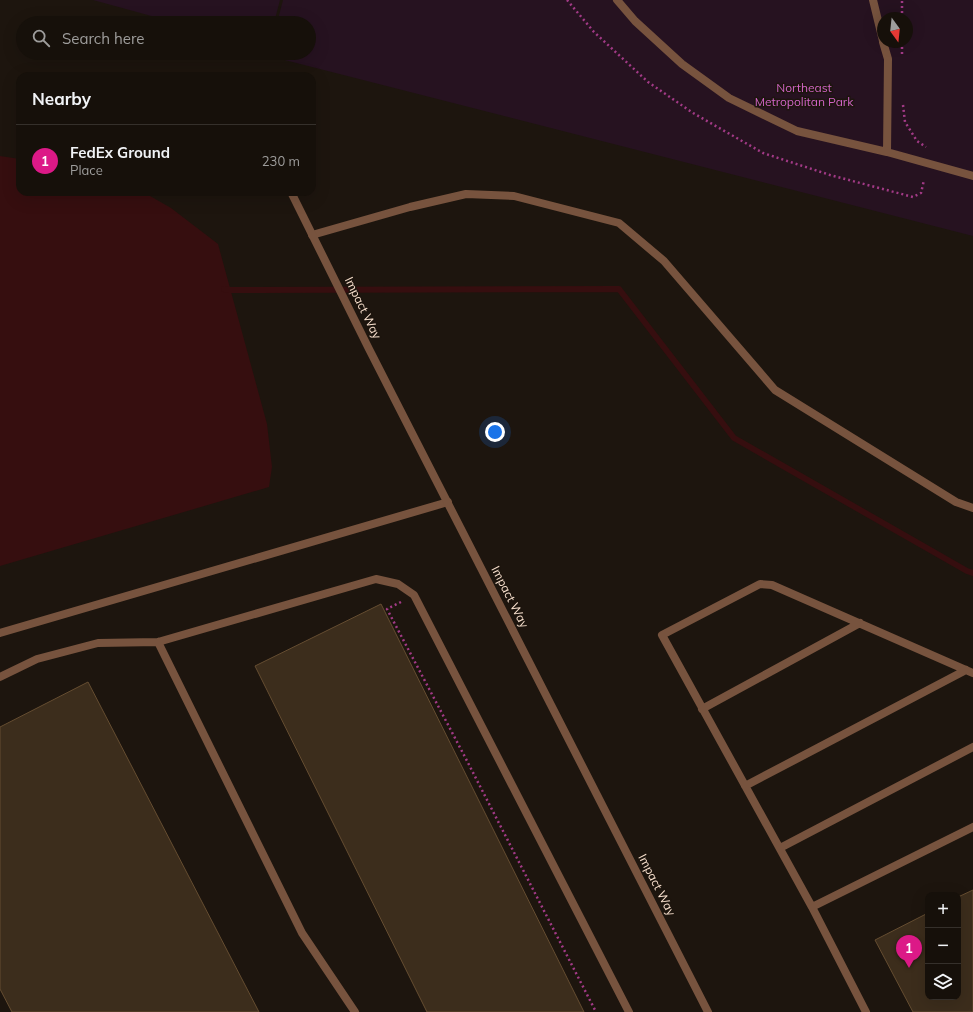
<!DOCTYPE html>
<meta charset="utf-8">
<style>
body{margin:0;font-family:Mulish,sans-serif;background:#1f1913;color:#f1f3f6}
.controls{position:absolute;right:12px;bottom:12px;display:grid;overflow:hidden;border-radius:8px;box-shadow:0 4px 16px #0002}
.controls button{width:36px;height:36px;display:grid;place-items:center;padding:0;border:0;border-bottom:1px solid #35302b;background:#16100a;color:#f1f3f6;font:20px sans-serif}
.compass{position:absolute;left:877px;top:12px;width:36px;height:36px;border-radius:50%;background:#16100a;box-shadow:0 4px 16px #0002;rotate:165deg}
.you{position:absolute;left:495px;top:432px;width:14px;height:14px;margin:-10px;border:3px solid #fff;border-radius:50%;background:#1a73e8;box-shadow:0 0 0 6px #1a73e833}
.badge{display:grid;place-items:center;width:26px;height:26px;border-radius:50%;background:#dc1987;color:#fff;font-size:13px;font-weight:700}
.pin{position:absolute;translate:-50% -33px;filter:drop-shadow(0 1px 2px #0008)}
.pin::after{content:'';position:absolute;top:21px;width:14px;height:12px;background:inherit;clip-path:polygon(0 0,100% 0,50% 100%)}
.list{margin:0;padding:0;list-style:none}
h2{display:flex;justify-content:space-between;align-items:center;height:52px;margin:0;padding:0 16px;font-size:17px}
h2 small{font-size:13px;font-weight:400;color:#9e9d9c}
.list li{display:grid;grid-template-columns:26px 1fr auto;gap:12px;align-items:center;box-sizing:border-box;height:72px;padding:0 16px;border-top:1px solid #35302b}
.list b{display:block;font-size:15px;white-space:nowrap}
.list p{margin:0;font-size:13px;white-space:nowrap;color:#9e9d9c}
.list em{font-size:13px;font-style:normal;color:#9e9d9c}
.icon{flex:none;width:22px;height:22px;fill:none;stroke:currentColor;stroke-width:2;stroke-linecap:round;stroke-linejoin:round}
.map{position:relative;flex:none;width:973px;height:1012px;overflow:hidden}
.search{position:absolute;background:#16100a;box-shadow:0 4px 16px #0002;left:16px;top:16px;width:300px;height:44px;display:flex;align-items:center;gap:10px;box-sizing:border-box;padding:0 14px;border-radius:22px;color:#9e9d9c;font-size:15px}
.panel{position:absolute;background:#16100a;box-shadow:0 4px 16px #0002;left:16px;top:72px;width:300px;height:124px;border-radius:12px}
.map>svg:first-child{display:block}
</style>
<div class="map">
<svg width="973" height="1012" viewBox="0 0 973 1012">
<rect width="100%" height="100%" fill="#1d150e"/>
<path fill="#261220" fill-rule="evenodd" d="M93,0H280L274,23H177Z
M283,0H973V236L269,56L270,53H309V23H277ZM883,18H907V42H883Z"/>
<path fill="#360e0f" d="M0,156L20,159V192H143L171,208L218,244L267,424L272,467L269,487L0,566Z"/>
<g fill="none" stroke-linecap="round" stroke-linejoin="round">
<path stroke="#360e0f" stroke-width="6" d="M224,289L229,290L619,289L734,438L967,571L973,573"/>
</g>
<path fill="#3c2d1c" stroke="#654d31" d="M381,604L584,1012H427L255,666Z
M88,682L259,1012H12L0,989V727Z
M973,890V1012H913L875,940L928,913V997H958V897Z"/>
<g fill="none" stroke-linecap="round" stroke-linejoin="round">
<path stroke="#a23a86" stroke-width="2.5" stroke-dasharray="2 3" stroke-linecap="butt" d="M567,0L594,32L648,82L693,113L763,153L830,175L913,197L921,193L924,180
M902,18V0
M902,54V42
M903,105L905,122L917,141L926,147
M401,602L387,609L465,757L596,1012"/>
<path stroke="#77533e" stroke-width="8" d="M617,0L635,21L682,64L729,98L797,131L887,152
M873,0L883,41
M883,42L888,59L887,152L973,176
M312,235L410,207L466,194L514,196L619,223L664,261L775,390L956,502L973,508
M0,633L448,502
M158,642L302,933L355,1012
M0,677L37,659L98,643L158,642L376,579L398,584L414,595L629,1012
M702,709L860,623
M745,786L966,670
M780,848L973,747
M812,907L662,635L760,584L772,585L973,673
M866,1012L812,907L973,827"/>
<path stroke="#77533e" stroke-width="8" d="M291,192L369,349L708,1012"/>
</g>
<g text-anchor="middle" stroke-width="3" stroke-linejoin="round" paint-order="stroke">
<g font-size="12" fill="#d164c7" stroke="#1d150e">
<text x="804" y="92">Northeast<tspan x="804" dy="14">Metropolitan Park</tspan></text>
</g>
<g font-size="12" fill="#fae2cf" stroke="#1d150e">
<text transform="translate(363 308) rotate(64)" y="4">Impact Way</text>
<text transform="translate(510 597) rotate(63)" y="4">Impact Way</text>
<text transform="translate(657 885) rotate(63)" y="4">Impact Way</text>
</g>
</g>
</svg>
<div class="controls">
<button>+</button>
<button>−</button>
<button><svg class="icon" aria-label="layers" viewBox="0 0 24 24"><path d="M12 4l9 5-9 5-9-5zM3 14l9 5 9-5"/></svg></button>
</div>
<svg class="compass" viewBox="-18 -18 36 36"><path d="M0-13l5 13h-10z" fill="#e53935"/><path d="M0 13l5-13h-10z" fill="#9e9d9c"/></svg>
<div class="you"></div>
<div class="pin badge" style="left:909px;top:968px">1</div>
<div class="search"><svg class="icon" aria-label="search" viewBox="0 0 24 24"><circle cx="10" cy="10" r="6"/><path d="M15 15l6 6"/></svg>Search here</div>
<section class="panel">
<h2>Nearby<small></small></h2>
<ul class="list">
<li><span class="badge">1</span><div><b>FedEx Ground</b><p>Place</p></div><em>230 m</em></li>
</ul>
</section>
</div>
